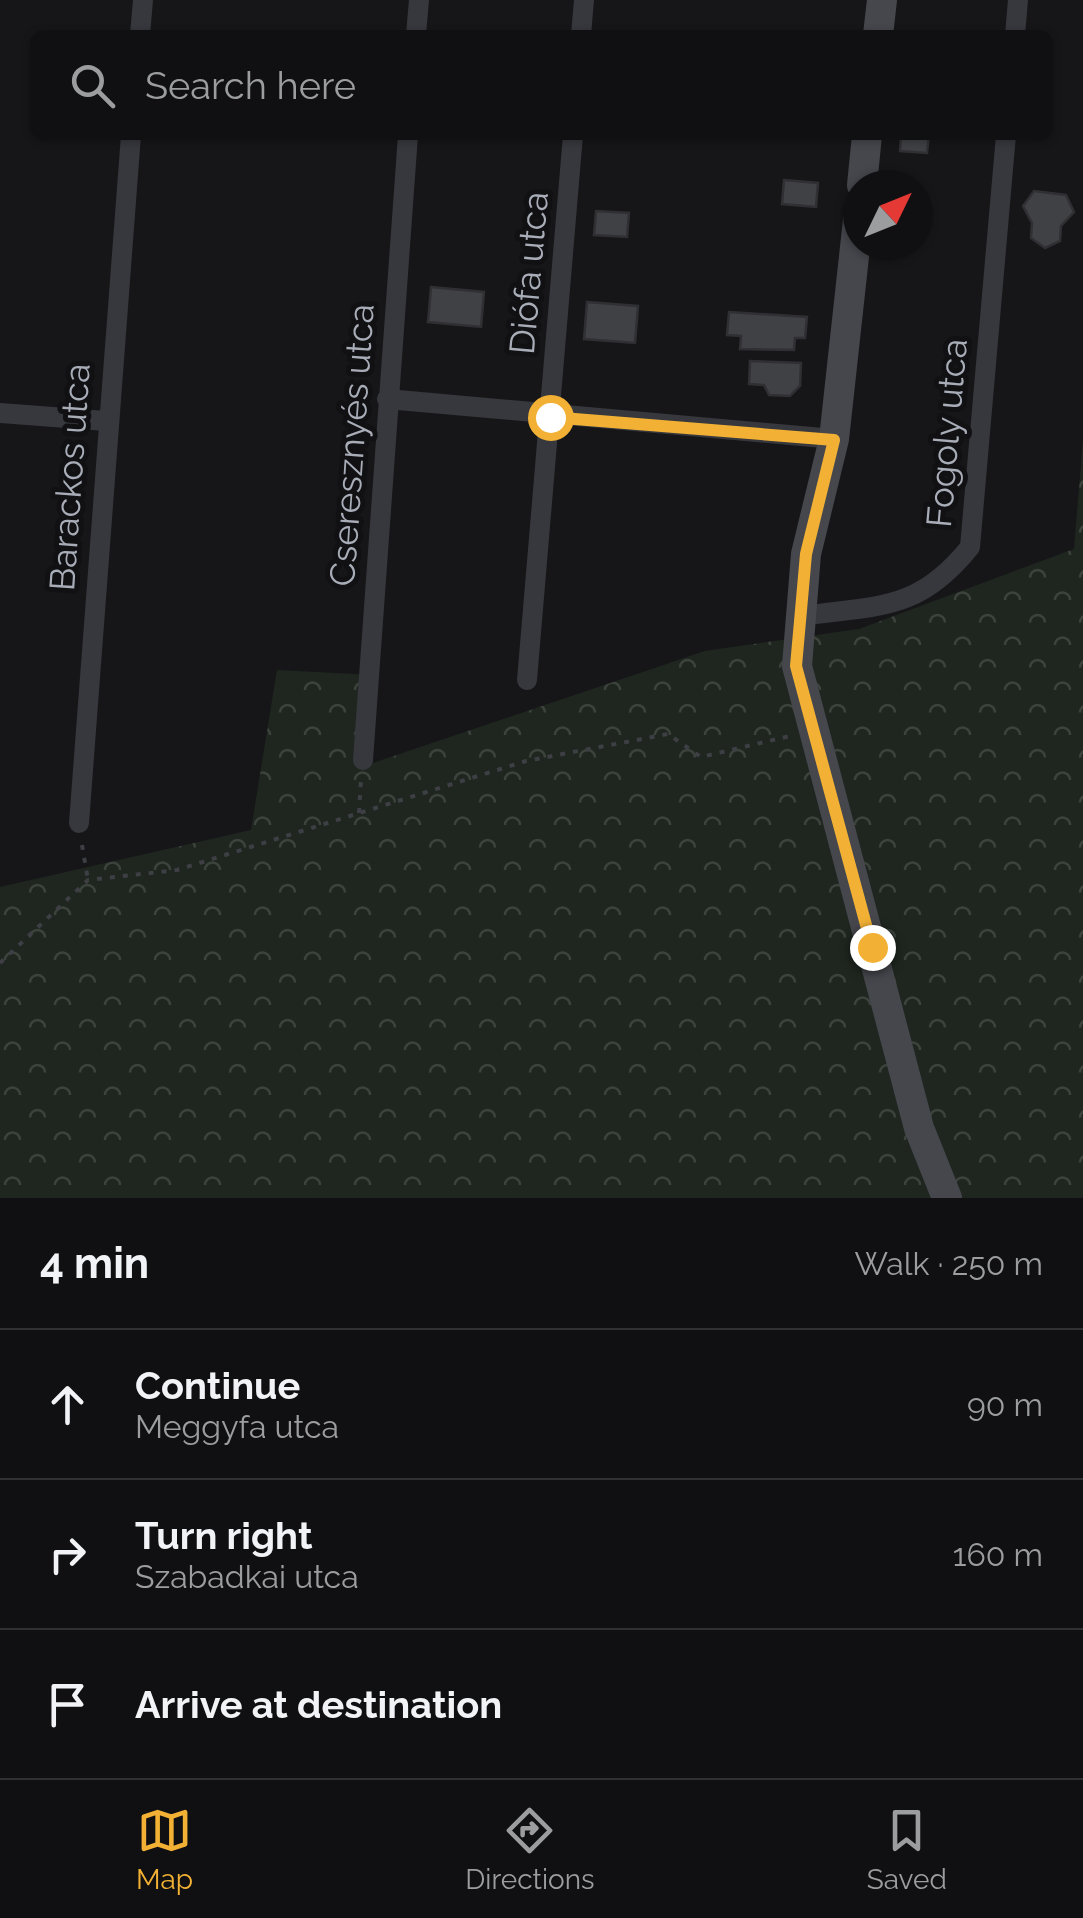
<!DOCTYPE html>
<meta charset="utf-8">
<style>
body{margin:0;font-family:Raleway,sans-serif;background:#1e1e20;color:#f1f3f6}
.compass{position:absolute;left:843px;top:170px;width:90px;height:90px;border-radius:50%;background:#101012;box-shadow:0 2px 8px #0004;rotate:47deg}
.stop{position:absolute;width:30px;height:30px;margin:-22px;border:8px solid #f2b134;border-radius:50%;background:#fff}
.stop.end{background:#f2b134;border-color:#fff;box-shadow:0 2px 10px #0008}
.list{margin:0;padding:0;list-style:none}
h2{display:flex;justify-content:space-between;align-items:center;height:130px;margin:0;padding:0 40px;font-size:42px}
h2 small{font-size:32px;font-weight:400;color:#9c9d9f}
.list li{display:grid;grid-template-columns:65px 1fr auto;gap:30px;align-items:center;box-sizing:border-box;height:150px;padding:0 40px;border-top:2px solid #303032}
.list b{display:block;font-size:38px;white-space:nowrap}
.list p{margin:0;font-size:32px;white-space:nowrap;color:#9c9d9f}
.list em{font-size:32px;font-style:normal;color:#9c9d9f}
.icon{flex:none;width:55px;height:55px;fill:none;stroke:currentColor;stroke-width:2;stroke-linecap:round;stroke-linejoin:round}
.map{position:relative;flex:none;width:1083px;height:1198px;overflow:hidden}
.search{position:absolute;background:#101012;box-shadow:0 2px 8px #0004;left:30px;right:30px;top:30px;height:110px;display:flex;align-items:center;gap:25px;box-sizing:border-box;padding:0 35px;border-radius:15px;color:#9c9d9f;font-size:38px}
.sheet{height:580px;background:#101012}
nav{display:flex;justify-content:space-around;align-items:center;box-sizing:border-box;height:140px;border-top:2px solid #303032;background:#101012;font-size:28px;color:#9c9d9f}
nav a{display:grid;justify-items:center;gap:5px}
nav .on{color:#f2b134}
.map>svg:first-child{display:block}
</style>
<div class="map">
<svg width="1083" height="1198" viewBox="0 0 1083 1198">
<defs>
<pattern id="forest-crowns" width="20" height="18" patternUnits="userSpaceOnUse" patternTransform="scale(2.5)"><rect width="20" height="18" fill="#1e261f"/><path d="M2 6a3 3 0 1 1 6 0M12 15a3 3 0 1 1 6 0" fill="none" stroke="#3c433d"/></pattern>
</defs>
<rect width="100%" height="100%" fill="#161618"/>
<path fill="url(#forest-crowns)" d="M1083,440V1198H0V887L251,830L277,670L372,675L367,765L705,651L859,629L1074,549Z"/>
<path fill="#404145" stroke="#303034" stroke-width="2.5" d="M901,135H929L927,153L900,151Z
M784,180L818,183L816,207L782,204Z
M1034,191L1066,195L1074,212L1061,226L1060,241L1045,248L1031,238L1032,223L1023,206Z
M596,211L629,213L627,237L594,235Z
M431,287L484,292L481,327L428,322Z
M587,302L638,306L635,343L584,339Z
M729,312L807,317L805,338H795L794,350L740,349L741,336L727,335Z
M750,361L801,363L800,386L790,396L769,395L764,385L749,384Z"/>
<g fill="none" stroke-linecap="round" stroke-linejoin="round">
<path stroke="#3d3f44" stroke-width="4" stroke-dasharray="5 8" stroke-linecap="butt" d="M359,813L361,778
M82,845L88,880
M0,963L88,880L177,870L526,761L668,734L701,757L790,736"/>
<path stroke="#37383d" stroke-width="20" d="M140,35L143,0
M416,35L419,0
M581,35L584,0
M1015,35L1018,0
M387,399L834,439
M0,413L106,421
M802,616C878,605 918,612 970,547L1006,135
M527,680L573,135
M363,760L408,135
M79,823L131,135"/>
<path stroke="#45474d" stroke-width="30" d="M878,35L882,0
M862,185L867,135
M858,220L834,439L806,554L797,666L919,1128L947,1198"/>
</g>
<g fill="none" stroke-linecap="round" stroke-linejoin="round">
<path stroke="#f2b134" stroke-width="12" d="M550,417L834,440L806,554L796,666L872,947"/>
</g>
<g text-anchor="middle" stroke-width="10" stroke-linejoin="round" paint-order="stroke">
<g font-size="35" fill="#a8adb8" stroke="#111113">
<text transform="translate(529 273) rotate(-85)" y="12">Diófa utca</text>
<text transform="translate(947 433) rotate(-85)" y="12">Fogoly utca</text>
<text transform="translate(352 445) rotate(-86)" y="12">Cseresznyés utca</text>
<text transform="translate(70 477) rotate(-86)" y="12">Barackos utca</text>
</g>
</g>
</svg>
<svg class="compass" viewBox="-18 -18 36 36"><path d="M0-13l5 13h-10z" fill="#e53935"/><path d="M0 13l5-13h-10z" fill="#9c9d9f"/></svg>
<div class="stop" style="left:550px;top:417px"></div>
<div class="stop end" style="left:872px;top:947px"></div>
<div class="search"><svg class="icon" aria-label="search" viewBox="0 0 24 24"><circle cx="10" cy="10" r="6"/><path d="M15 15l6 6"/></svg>Search here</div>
</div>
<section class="sheet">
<h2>4 min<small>Walk · 250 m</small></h2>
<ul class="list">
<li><svg class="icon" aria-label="ahead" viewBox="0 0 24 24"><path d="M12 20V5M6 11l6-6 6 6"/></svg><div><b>Continue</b><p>Meggyfa utca</p></div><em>90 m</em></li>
<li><svg class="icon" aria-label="right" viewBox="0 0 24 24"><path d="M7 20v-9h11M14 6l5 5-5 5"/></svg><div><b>Turn right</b><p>Szabadkai utca</p></div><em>160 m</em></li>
<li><svg class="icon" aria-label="arrive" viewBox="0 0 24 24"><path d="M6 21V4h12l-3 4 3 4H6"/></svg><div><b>Arrive at destination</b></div></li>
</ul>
</section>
<nav>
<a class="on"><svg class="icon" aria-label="map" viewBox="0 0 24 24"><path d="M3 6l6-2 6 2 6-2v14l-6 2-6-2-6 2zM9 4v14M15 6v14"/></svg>Map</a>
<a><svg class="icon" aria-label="directions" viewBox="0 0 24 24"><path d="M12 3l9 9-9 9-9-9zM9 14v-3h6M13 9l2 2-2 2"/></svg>Directions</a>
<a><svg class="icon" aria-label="saved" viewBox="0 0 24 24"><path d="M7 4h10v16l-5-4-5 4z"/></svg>Saved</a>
</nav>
